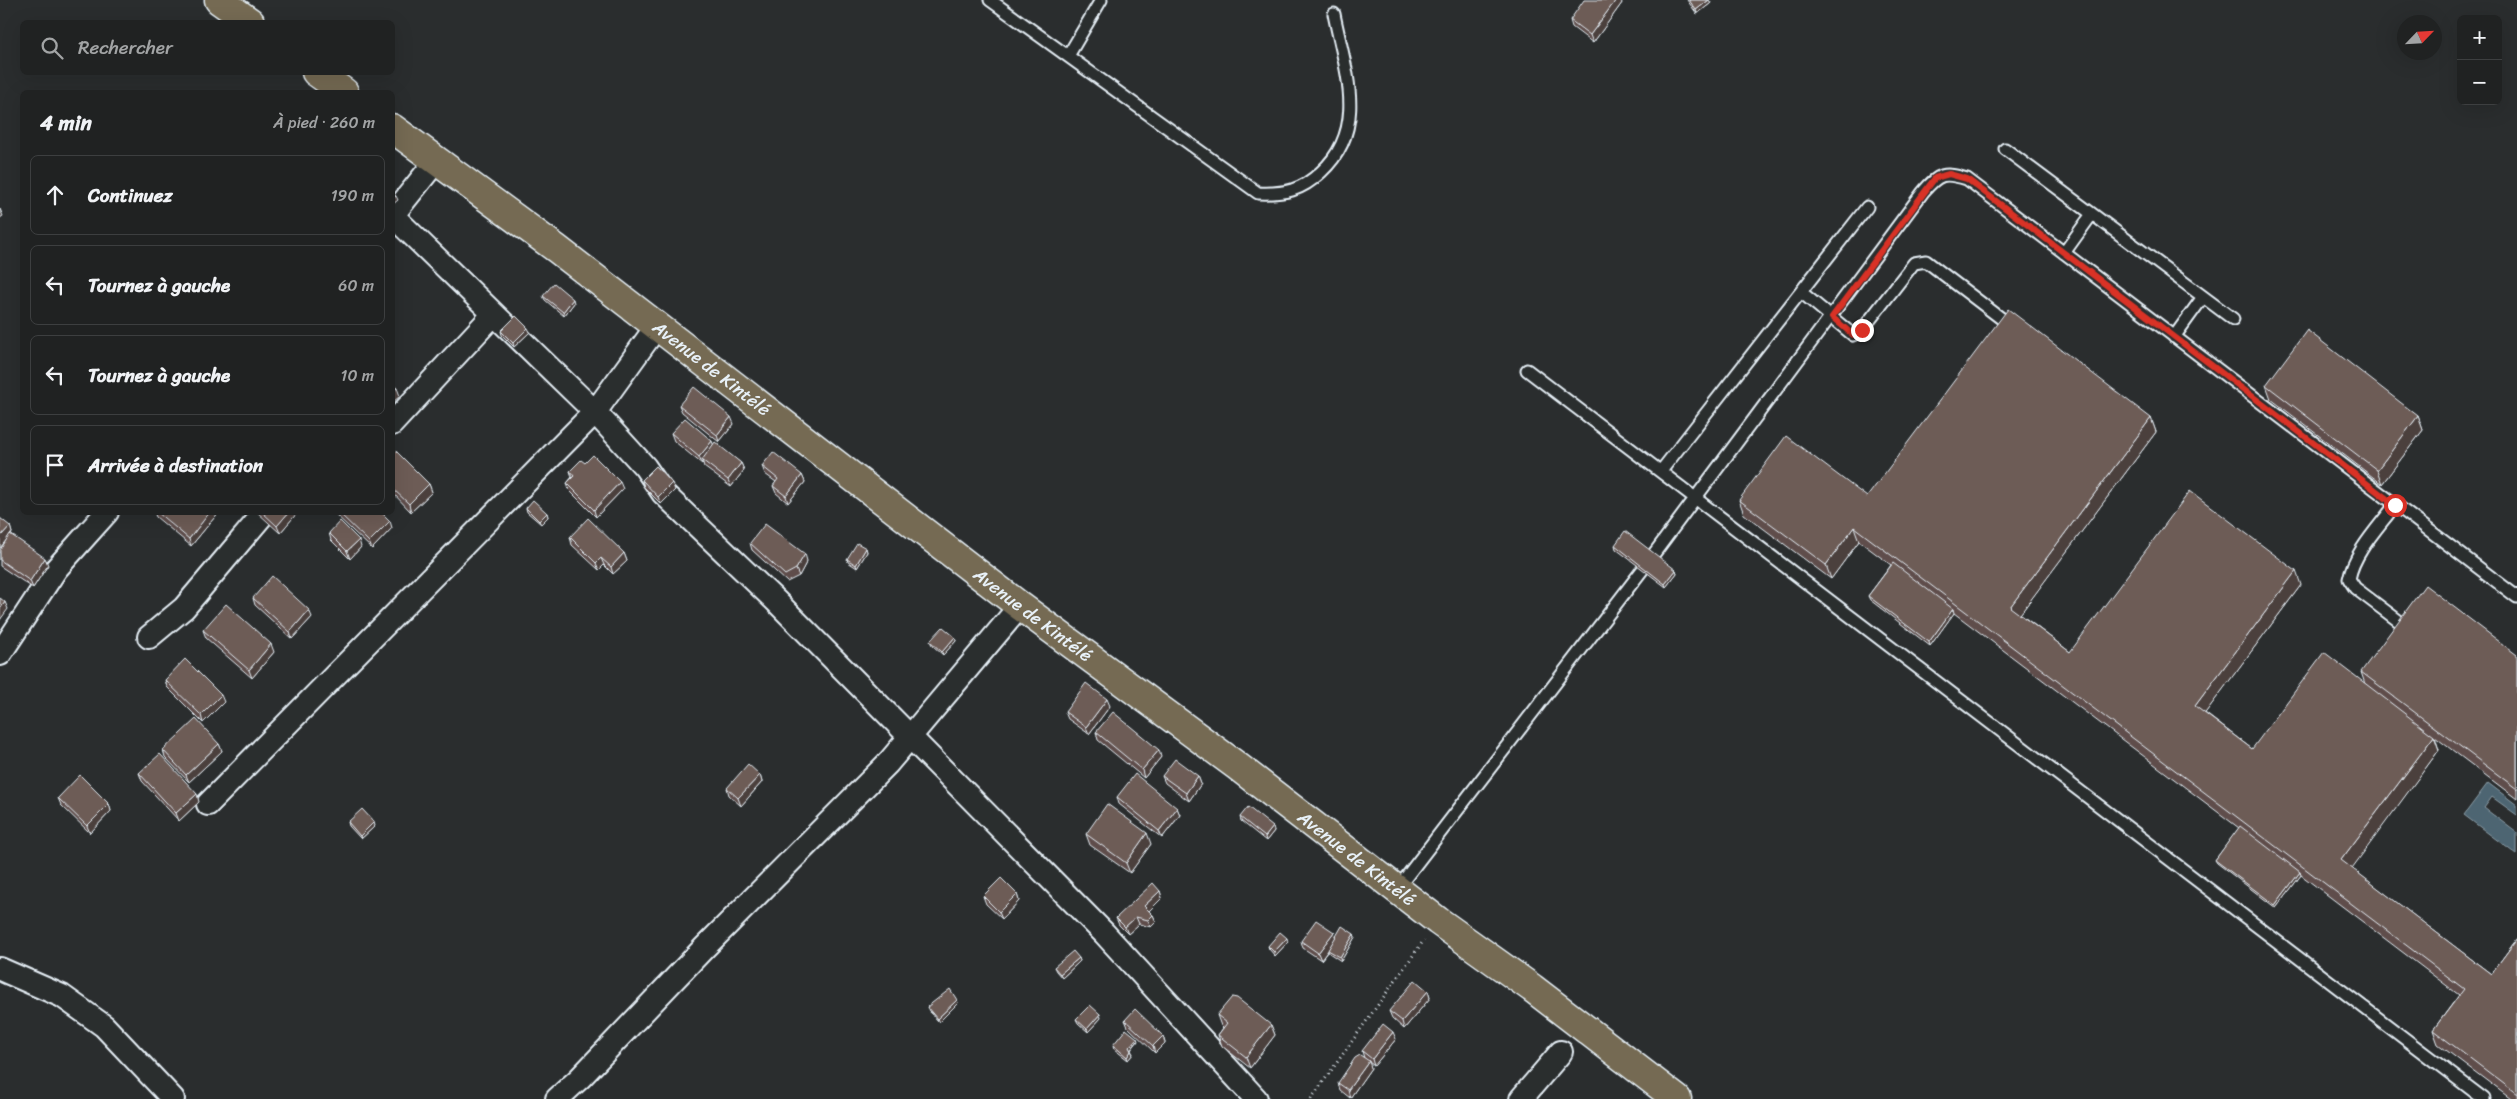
<!DOCTYPE html>
<html lang="fr">
<meta charset="utf-8">
<style>
body{margin:0;font-family:Sriracha,sans-serif;background:#282a2a;color:#f1f3f6}
.controls{position:absolute;right:15px;top:15px;display:grid;overflow:hidden;border-radius:8px;box-shadow:0 5px 20px #0002}
.controls button{width:45px;height:45px;display:grid;place-items:center;padding:0;border:0;border-bottom:1px solid #3d3f40;background:#202222;color:#f1f3f6;font:25px sans-serif}
.compass{position:absolute;left:2397px;top:15px;width:45px;height:45px;border-radius:50%;background:#202222;box-shadow:0 5px 20px #0002;rotate:65deg}
.stop{position:absolute;width:15px;height:15px;margin:-11px;border:4px solid #d93025;border-radius:50%;background:#fff}
.stop.end{background:#d93025;border-color:#fff;box-shadow:0 1px 5px #0008}
.list{margin:0;padding:0;list-style:none}
h2{display:flex;justify-content:space-between;align-items:center;height:65px;margin:0;padding:0 20px;font-size:21px}
h2 small{font-size:16px;font-weight:400;color:#a2a4a5}
.list li{display:grid;grid-template-columns:32px 1fr auto;gap:15px;align-items:center;box-sizing:border-box;height:80px;margin:0 10px 10px;padding:0 10px;border:1px solid #3d3f40;border-radius:8px}
.list b{display:block;font-size:19px;white-space:nowrap}
.list em{font-size:16px;font-style:normal;color:#a2a4a5}
.icon{flex:none;width:28px;height:28px;fill:none;stroke:currentColor;stroke-width:2;stroke-linecap:round;stroke-linejoin:round}
.map{position:relative;flex:none;width:2517px;height:1099px;overflow:hidden}
.search{position:absolute;background:#202222;box-shadow:0 5px 20px #0002;left:20px;top:20px;width:375px;height:55px;display:flex;align-items:center;gap:12px;box-sizing:border-box;padding:0 18px;border-radius:8px;color:#a2a4a5;font-size:19px}
.panel{position:absolute;background:#202222;box-shadow:0 5px 20px #0002;left:20px;top:90px;width:375px;height:425px;border-radius:8px}
.map>svg:first-child{display:block}
</style>
<div class="map">
<svg width="2517" height="1099" viewBox="0 0 2517 1099">
<rect width="100%" height="100%" fill="#2a2d2e"/>
<filter id="ink" filterUnits="userSpaceOnUse"><feTurbulence type="fractalNoise" baseFrequency=".02" numOctaves="2"/><feDisplacementMap in="SourceGraphic" scale="10" xChannelSelector="R" yChannelSelector="G"/><feConvolveMatrix kernelMatrix="1 2 1 2 8 2 1 2 1" color-interpolation-filters="sRGB"/></filter>
<g filter="url(#ink)">
<path fill="#4d6572" stroke="#8b9da8" d="M2488,783L2517,805V815L2492,797L2484,808L2517,833V855L2464,815Z"/>
<g fill="none" stroke-linecap="round" stroke-linejoin="round">
<defs>
<path id="service" d="M990,0L1258,193C1285,194 1301,191 1321,172C1369,128 1345,70 1334,14
M1068,56L1101,0
M2005,149L2233,319
M2064,253L2092,214
M1801,292L1853,335L1862,330L1914,263L1926,261L2002,319
M2174,337L2203,297
M1527,370L2484,1099
M1661,471L1867,207
M2395,505C2379,527 2354,552 2349,579L2355,588L2404,625
M1653,555L1923,192C1939,173 1944,172 1967,179L2517,597
M1397,889L1643,569"/>
<path id="minor" d="M392,216L436,161
M657,326L595,412L645,467L663,493L776,601L1104,933L1256,1099
M392,424L494,314
M149,637L184,608L265,512
M0,654L56,569L107,512
M208,804L595,412L393,216
M0,969L62,996L104,1026L173,1099
M557,1099L580,1078L704,948L888,763L1020,606
M1521,1099L1561,1052"/>
<g id="primary">
<path d="M219,0L250,22"/>
<path d="M316,72L344,92"/>
<path id="s1" d="M392,128L557,249L1020,606L1237,766L1438,921L1532,988L1677,1099"/>
</g>
</defs>
<use href="#service" stroke="#e8f1f8" stroke-width="15"/>
<use href="#minor" stroke="#e8f1f8" stroke-width="26"/>
<use href="#primary" stroke="#e8f1f8" stroke-width="31"/>
<path stroke="#e8f1f8" stroke-width="3" stroke-dasharray="1 4" stroke-linecap="butt" d="M1311,1099L1424,940"/>
<use href="#service" stroke="#2a2d2e" stroke-width="11"/>
<use href="#minor" stroke="#2a2d2e" stroke-width="22"/>
<use href="#primary" stroke="#746b52" stroke-width="28"/>
</g>
<path fill="#5e4e4b" stroke="#e8f1f8" d="M1687,0H1709L1711,3L1697,14Z
M1622,3L1593,43L1572,27L1570,20Z
M543,296L574,303L564,316L545,300Z
M501,331L530,332L514,347L502,335Z
M2266,385L2418,416L2423,430L2382,484L2271,399Z
M679,405L734,424L719,442L682,412Z
M2151,418L2156,432L2020,614L2070,652L2301,585L2205,713L2252,749L2365,684L2361,672L2517,655V799L2435,737L2439,750L2351,868L2491,974L2517,939V1099H2511L2438,1044L2433,1030L2459,995L2301,875L2276,908L2217,863L2215,860L2239,828L1954,613L1930,646L1870,600L1868,596L1891,565L1859,541L1831,579L1744,514L1739,500L1867,497Z
M671,433L713,444L741,463L744,470L731,487L704,467L703,463L702,464L674,441Z
M392,447L429,484L432,492L411,512L392,492Z
M585,463L623,489L596,517L569,490L567,483L572,477L570,471Z
M762,466L802,475L805,482L788,503L776,493L773,486L776,482L765,474Z
M642,480L675,490L661,504L644,487Z
M526,508L547,513L548,517L541,524L527,512Z
M154,512H219L191,546L156,517Z
M257,512H298L280,533Z
M333,512H381L392,528L372,549Z
M10,526L12,533L11,535L48,565L33,588L0,566V550L8,539Z
M329,533L361,547L350,559L331,540Z
M570,537L624,553L627,561L613,574L604,565L599,570L572,545Z
M750,543L807,561L799,576L787,582L752,550Z
M1615,545L1676,570L1677,573L1666,587L1616,549Z
M866,548L867,552L857,568L848,562L847,559Z
M253,598L312,617L292,639L255,605Z
M203,630L274,652L252,678L206,638Z
M955,637L956,641L943,655L932,645L930,641Z
M165,680L224,702L203,723L167,687Z
M1110,706L1089,734L1068,719L1065,712Z
M1096,732L1161,757L1144,778L1098,740Z
M219,744L222,751L189,782L165,757L163,750Z
M139,773L199,802L179,821L142,781Z
M760,775L762,782L741,806L729,795L727,788Z
M1162,776H1198L1201,784L1189,801L1165,783Z
M1117,797L1177,808L1180,815L1162,838L1119,804Z
M58,798L109,804L111,811L90,833L61,805Z
M1240,817L1273,827L1274,831L1266,841L1241,821Z
M348,822L375,826L361,839L349,826Z
M1086,834L1151,844L1130,873L1090,845Z
M1160,891L1162,898L1149,911L1153,915L1156,922L1151,927L1139,924L1128,934L1119,925L1116,918Z
M1017,894L1019,901L1002,919L986,904L983,896Z
M1334,932L1335,937L1354,934L1355,937L1341,961L1329,953L1328,951L1321,960L1303,948L1301,941Z
M1288,942L1275,956L1269,949L1268,946Z
M1079,958L1080,961L1062,978L1056,971L1054,967Z
M1428,991L1430,998L1404,1029L1392,1018L1389,1011Z
M957,1000L958,1003L939,1022L929,1011L927,1007Z
M1217,1015L1271,1025L1275,1035L1250,1068L1222,1046L1218,1035L1223,1028L1221,1026Z
M1101,1018L1088,1032L1078,1023L1076,1019Z
M1125,1020L1163,1036L1165,1043L1155,1053L1128,1027Z
M1396,1039L1374,1066L1369,1062L1371,1068L1350,1098L1340,1090L1338,1083L1364,1058L1362,1051Z
M1138,1041L1131,1050L1133,1054L1128,1060L1114,1049L1113,1045Z"/>
<path fill="#4c403d" stroke="#e8f1f8" d="M1616,0H1621L1622,3L1593,43L1590,35Z
M1709,0L1711,3L1697,14L1696,10Z
M396,196L398,200L392,205V200Z
M0,209L3,216L0,218Z
M573,299L574,303L564,316L563,312Z
M528,328L530,332L514,347L513,343Z
M397,388L400,396L392,403V393Z
M2418,416L2423,430L2382,484L2377,470Z
M731,417L734,424L719,442L717,435Z
M2151,418L2156,432L2015,621L2010,607Z
M712,441L715,449L702,460L703,463L702,464L699,457Z
M741,463L744,470L731,487L728,480Z
M802,475L805,482L788,503L786,496Z
M620,482L623,489L596,517L594,510Z
M672,483L675,490L661,504L658,497Z
M429,484L432,492L411,512L409,504Z
M210,512H219L191,546L189,539Z
M289,512H298L280,533L277,526Z
M547,513L548,517L541,524L539,521Z
M390,521L392,528L372,549L369,542Z
M10,526L12,533L0,548V537Z
M1854,527L1859,541L1831,579L1826,565Z
M359,540L361,547L350,559L347,551Z
M866,548L867,552L857,568L856,565Z
M624,553L627,561L613,574L611,567Z
M805,554L807,561L799,576L796,569Z
M45,558L48,565L33,588L30,581Z
M601,558L604,565L599,570L596,563Z
M1676,570L1677,573L1666,587L1665,584Z
M2296,571L2301,585L2200,720L2195,706Z
M5,602L8,609L0,620V609Z
M1953,609L1954,613L1930,646L1929,642Z
M309,610L312,617L292,639L290,632Z
M955,637L956,641L943,655L942,652Z
M271,644L274,652L252,678L249,670Z
M221,695L224,702L203,723L201,715Z
M1107,699L1110,706L1089,734L1086,727Z
M2434,736L2439,750L2347,875L2341,860Z
M219,744L222,751L189,782L186,775Z
M1159,750L1161,757L1144,778L1142,770Z
M760,775L762,782L741,806L738,798Z
M1198,776L1201,784L1189,801L1186,793Z
M197,794L199,802L179,821L176,813Z
M109,804L111,811L90,833L87,826Z
M1177,808L1180,815L1162,838L1159,831Z
M374,822L375,826L361,839L360,836Z
M1273,827L1274,831L1266,841L1265,837Z
M1147,833L1151,844L1130,873L1126,863Z
M2300,872L2301,875L2276,908L2275,905Z
M1160,891L1162,898L1147,913L1144,906Z
M1017,894L1019,901L1002,919L999,912Z
M1153,915L1156,922L1151,927L1148,920Z
M1136,917L1139,924L1128,934L1125,927Z
M1334,932L1336,939L1321,960L1318,953Z
M1354,934L1355,937L1341,961L1340,957Z
M1287,938L1288,942L1275,956L1274,952Z
M1079,958L1080,961L1062,978L1060,974Z
M1428,991L1430,998L1404,1029L1402,1021Z
M957,1000L958,1003L939,1022L937,1019Z
M1100,1014L1101,1018L1088,1032L1087,1029Z
M1271,1025L1275,1035L1250,1068L1246,1057Z
M1393,1032L1396,1039L1374,1066L1372,1059Z
M1163,1036L1165,1043L1155,1053L1153,1046Z
M1137,1038L1138,1041L1130,1050L1129,1047Z
M1131,1051L1133,1054L1128,1060L1127,1057Z
M1369,1061L1371,1068L1350,1098L1348,1090Z"/>
<path fill="#6d5b57" stroke="#e8f1f8" d="M1584,0H1616L1590,35L1570,20Z
M1689,0H1709L1696,10Z
M392,192L396,196L392,200Z
M554,283L573,299L563,312L543,296Z
M2008,309L2151,418L2010,607L2070,652L2190,491L2296,571L2195,706L2252,749L2324,652L2434,736L2341,860L2491,974L2517,939V1094L2433,1030L2464,989L1854,527L1826,565L1739,500L1786,436L1867,497Z
M516,316L528,328L513,343L501,331Z
M2307,330L2418,416L2377,470L2266,385Z
M392,384L397,388L392,393Z
M694,387L731,417L717,435L679,405Z
M685,418L712,441L699,457L671,433Z
M715,442L741,463L728,480L702,460Z
M392,447L429,484L409,504L392,488Z
M773,452L802,475L786,496L773,486L778,479L762,466Z
M593,455L620,482L594,510L567,483L574,476L570,471L581,460L585,463Z
M656,466L672,483L658,497L642,480Z
M533,500L547,513L539,521L526,508Z
M157,512H210L189,539Z
M262,512H289L277,526Z
M338,512H381L390,521L369,542Z
M0,518L10,526L0,537Z
M588,518L624,553L611,567L601,558L596,563L570,537Z
M340,521L359,540L347,551L329,533Z
M765,524L805,554L796,569L785,575L750,543Z
M1625,531L1676,570L1665,584L1615,545Z
M10,534L45,558L30,581L0,560V550Z
M857,543L866,548L856,565L847,559Z
M1893,563L1953,609L1929,642L1868,596Z
M272,576L309,610L290,632L253,598Z
M2425,585L2517,655V789L2361,672Z
M0,598L5,602L0,609Z
M226,604L271,644L249,670L203,630Z
M943,627L955,637L942,652L930,641Z
M185,659L221,695L201,715L165,680Z
M1086,683L1107,699L1086,727L1065,712Z
M1113,712L1159,750L1142,770L1096,732Z
M196,719L219,744L186,775L163,750Z
M160,754L197,794L176,813L139,773Z
M1175,759L1198,776L1186,793L1162,776Z
M748,764L760,775L738,798L727,788Z
M1135,774L1177,808L1159,831L1117,797Z
M80,775L109,804L87,826L58,798Z
M1107,804L1147,833L1126,863L1086,834Z
M1248,807L1273,827L1265,837L1240,817Z
M362,809L374,822L360,836L348,822Z
M2240,826L2300,872L2275,905L2215,860Z
M1001,878L1017,894L999,912L983,896Z
M1153,883L1160,891L1144,906L1153,915L1148,920L1136,917L1125,927L1116,918Z
M1316,920L1334,932L1318,953L1301,941Z
M1342,926L1354,934L1340,957L1328,950Z
M1280,932L1287,938L1274,952L1268,946Z
M1073,951L1079,958L1060,974L1054,967Z
M1415,980L1428,991L1402,1021L1389,1011Z
M950,989L957,1000L937,1019L927,1007Z
M1232,997L1237,998L1271,1025L1246,1057L1218,1035L1227,1023L1217,1015Z
M1090,1005L1100,1014L1087,1029L1076,1019Z
M1135,1009L1163,1036L1153,1046L1125,1020Z
M1383,1024L1393,1032L1372,1059L1362,1051Z
M1126,1029L1137,1038L1129,1047L1131,1051L1127,1057L1113,1045Z
M1360,1055L1369,1061L1348,1090L1338,1083L1355,1058Z"/>
</g>
<g fill="none" stroke-linecap="round" stroke-linejoin="round" filter="url(#ink)">
<path stroke="#d93025" stroke-width="6" d="M1862,330L1853,335L1832,317L1935,178L1949,174L1967,179L2395,505"/>
</g>
<g text-anchor="middle" stroke-width="4.5" stroke-linejoin="round" paint-order="stroke">
<g font-size="18" fill="#e8f1f8" stroke="#2a2d2e">
<text dy="6" stroke="none"><textPath href="#s1" startOffset="400">Avenue de Kintélé</textPath></text>
<text dy="6" stroke="none"><textPath href="#s1" startOffset="805">Avenue de Kintélé</textPath></text>
<text dy="6" stroke="none"><textPath href="#s1" startOffset="1210">Avenue de Kintélé</textPath></text>
</g>
</g>
</svg>
<div class="controls">
<button>+</button>
<button>−</button>
</div>
<svg class="compass" viewBox="-18 -18 36 36"><path d="M0-13l5 13h-10z" fill="#e53935"/><path d="M0 13l5-13h-10z" fill="#a2a4a5"/></svg>
<div class="stop" style="left:2395px;top:505px"></div>
<div class="stop end" style="left:1862px;top:330px"></div>
<div class="search"><svg class="icon" aria-label="search" viewBox="0 0 24 24"><circle cx="10" cy="10" r="6"/><path d="M15 15l6 6"/></svg>Rechercher</div>
<section class="panel">
<h2>4 min<small>À pied · 260 m</small></h2>
<ul class="list">
<li><svg class="icon" aria-label="ahead" viewBox="0 0 24 24"><path d="M12 20V5M6 11l6-6 6 6"/></svg><div><b>Continuez</b></div><em>190 m</em></li>
<li><svg class="icon" aria-label="left" viewBox="0 0 24 24"><path d="M17 20v-9H6M10 6l-5 5 5 5"/></svg><div><b>Tournez à gauche</b></div><em>60 m</em></li>
<li><svg class="icon" aria-label="left" viewBox="0 0 24 24"><path d="M17 20v-9H6M10 6l-5 5 5 5"/></svg><div><b>Tournez à gauche</b></div><em>10 m</em></li>
<li><svg class="icon" aria-label="arrive" viewBox="0 0 24 24"><path d="M6 21V4h12l-3 4 3 4H6"/></svg><div><b>Arrivée à destination</b></div></li>
</ul>
</section>
</div>
